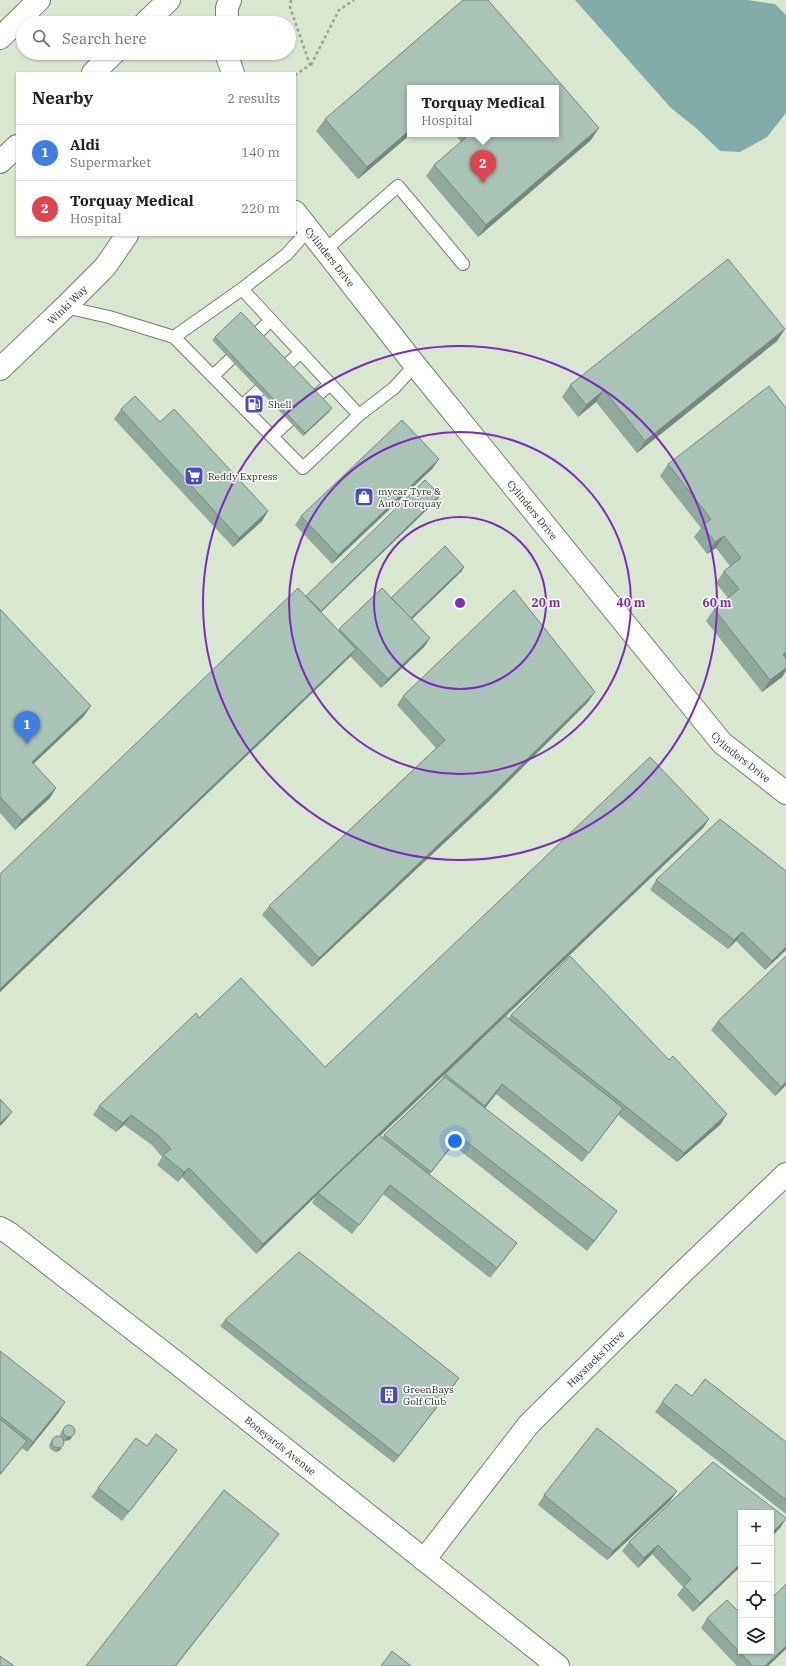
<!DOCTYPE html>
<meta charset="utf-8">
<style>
body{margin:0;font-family:"IBM Plex Serif",serif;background:#f2f2f2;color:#202124}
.controls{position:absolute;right:12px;bottom:12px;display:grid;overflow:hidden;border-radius:0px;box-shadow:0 1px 3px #0004}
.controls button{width:36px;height:36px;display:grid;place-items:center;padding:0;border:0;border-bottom:1px solid #e0e0e0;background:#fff;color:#202124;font:20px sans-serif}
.you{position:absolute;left:455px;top:1141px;width:14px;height:14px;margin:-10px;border:3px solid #fff;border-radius:50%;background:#1a73e8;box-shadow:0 0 0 6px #1a73e833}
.badge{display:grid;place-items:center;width:26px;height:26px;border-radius:50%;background:#4d4ac0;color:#fff;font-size:13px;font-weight:700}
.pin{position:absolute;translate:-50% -33px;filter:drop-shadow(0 1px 2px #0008)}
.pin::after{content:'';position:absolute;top:21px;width:14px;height:12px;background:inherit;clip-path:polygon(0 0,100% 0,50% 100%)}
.popup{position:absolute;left:407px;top:85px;width:152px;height:52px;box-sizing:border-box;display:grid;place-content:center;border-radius:0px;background:#fff;filter:drop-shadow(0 1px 3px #0005);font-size:13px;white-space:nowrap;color:#757577}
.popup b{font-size:15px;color:#202124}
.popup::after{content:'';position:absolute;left:50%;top:100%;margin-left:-8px;border:8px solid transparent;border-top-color:#fff}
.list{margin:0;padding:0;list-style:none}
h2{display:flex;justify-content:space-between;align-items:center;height:52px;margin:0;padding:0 16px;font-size:17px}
h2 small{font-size:13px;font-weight:400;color:#757577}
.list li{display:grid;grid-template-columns:26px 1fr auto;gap:12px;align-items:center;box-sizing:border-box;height:56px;padding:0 16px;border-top:1px solid #e0e0e0}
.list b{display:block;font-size:15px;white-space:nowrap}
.list p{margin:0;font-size:13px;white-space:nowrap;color:#757577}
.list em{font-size:13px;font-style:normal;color:#757577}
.icon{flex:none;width:22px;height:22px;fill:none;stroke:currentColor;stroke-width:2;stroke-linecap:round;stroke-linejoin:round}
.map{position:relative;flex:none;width:786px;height:1666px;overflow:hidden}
.search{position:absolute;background:#fff;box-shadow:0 1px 3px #0004;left:16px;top:16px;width:280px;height:44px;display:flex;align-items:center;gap:10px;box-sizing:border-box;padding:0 14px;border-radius:22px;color:#757577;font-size:15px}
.panel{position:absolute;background:#fff;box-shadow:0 1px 3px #0004;left:16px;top:72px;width:280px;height:164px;border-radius:0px}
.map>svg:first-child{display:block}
</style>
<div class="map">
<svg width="786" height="1666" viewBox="0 0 786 1666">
<rect width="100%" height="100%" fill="#d9e7d1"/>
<path fill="#81acaa" d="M575,0H747L775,4L786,15V113L767,137L740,152L720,151L696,128L671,108Z"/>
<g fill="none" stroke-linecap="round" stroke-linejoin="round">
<defs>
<path id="service" d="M325,250L398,186L463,264
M242,289L359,415
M65,307L109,317L174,337L242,289L287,254L309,229
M174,337L303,468L359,415L394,388L415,365
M213,376L271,320
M242,406L301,352
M272,436L330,384"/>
<g id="minor">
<path id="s1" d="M295,212L415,365L722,743L786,793"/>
<path id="s2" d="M0,369L65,307L105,267L127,235"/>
<path id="s3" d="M0,1228L9,1233L178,1364L558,1666"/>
<path id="s4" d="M424,1560L529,1424L685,1270L786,1174"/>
</g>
<path id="primary" d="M145,23L169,0
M227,23V8L230,0
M0,38L39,0
M226,53L233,73
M93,73L114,53
M0,162L17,146"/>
</defs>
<use href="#service" stroke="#74816d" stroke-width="14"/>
<use href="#minor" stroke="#74816d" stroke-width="24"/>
<use href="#primary" stroke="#74816d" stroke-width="24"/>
<path stroke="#99a393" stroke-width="2.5" stroke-dasharray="3 3" stroke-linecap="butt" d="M291,0L290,7L310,65L295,75
M311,65L339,10L354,0"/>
<use href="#service" stroke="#fff" stroke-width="12"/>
<use href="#minor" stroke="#fff" stroke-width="22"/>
<use href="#primary" stroke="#fff" stroke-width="22"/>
</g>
<path fill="#91a89d" d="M463,0L591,140L478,237L426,176L434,165L461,142L455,134H556L410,88V134H411L358,179L316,131L325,119Z
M785,329L777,341L637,453L596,402L578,417L562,397L570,385Z
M215,337L329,412L303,436L212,340Z
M786,408V658H785L786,671L782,677L762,692L706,621L714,609L728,598L716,583L724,571L730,566L716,548L707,554L694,537L701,528L660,476L668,464Z
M121,409L160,422L268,511L262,521L233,547L114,419Z
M433,468L332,564L295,525L301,516Z
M438,499L321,612L338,630L339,629L391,598L462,571L412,619L430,638L424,647L381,688L350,656L0,992V874L306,596Z
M0,609L84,716L33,764L50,798L15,830L0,813Z
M403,696L588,702L488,802L312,967L262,915L269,906L436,748L397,705Z
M709,819L703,828L380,1136L382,1138L384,1135L441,1080L445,1074L508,1019L511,1015L721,1124L677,1162L618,1115L582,1162L496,1094L485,1108L610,1221L587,1251L453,1145L429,1175L517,1243L490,1278L383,1194L352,1234L312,1203L315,1197L256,1254L182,1177L178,1182L157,1165L162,1157L152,1145L124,1125L116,1132L93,1115L99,1106L199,1018L325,1067Z
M656,880L786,950L765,970L736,941L728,949L650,890Z
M718,1021L786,1085L775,1096L711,1030Z
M225,1320L455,1384L394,1463L220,1326Z
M0,1351L59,1412L27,1452L22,1448L0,1475Z
M692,1396L786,1442V1514L655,1412L662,1402Z
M66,1425L70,1440H64L59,1451L55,1452L50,1449L49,1445L53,1438L61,1437L60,1434Z
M147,1446L170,1460L122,1521L91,1497L98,1488Z
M713,1462L786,1518V1519L780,1528L771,1537V1513H741V1566L693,1612L677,1595L683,1587L652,1554L638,1568L622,1551L629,1542Z
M677,1491L670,1501L607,1560L538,1505L544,1495Z
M707,1618L741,1651L786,1649L768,1666H737L701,1628Z"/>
<path fill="#76887f" d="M599,128L591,140L478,237L486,225Z
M410,130V134H411L358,179L367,167Z
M785,329L777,341L637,453L645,441Z
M604,390L596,402L578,417L586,405Z
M332,408L329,412L303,436L305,433Z
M439,459L433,468L332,564L338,555Z
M440,495L438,499L315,618L317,615Z
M268,511L262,521L233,547L239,538Z
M724,536L716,548L707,554L715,542Z
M464,567L462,571L404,627L406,624Z
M430,638L424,647L381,688L388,679Z
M356,649L349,658L0,992V989Z
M786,652V658L775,667L783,655Z
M786,668V671L782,677L762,692L770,680Z
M595,692L588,702L488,802L312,967L319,958Z
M91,706L84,716L25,772L32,762Z
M56,788L50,798L15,830L22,820Z
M709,819L703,828L319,1194L318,1193L315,1197L256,1254L263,1244Z
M742,932L736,941L728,949L734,940Z
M786,947V950L765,970L772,961Z
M786,1082V1085L775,1096L781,1087Z
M502,1084L496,1094L479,1116L485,1106Z
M623,1108L616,1118L582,1162L589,1153Z
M12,1112L5,1121L0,1126V1123Z
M727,1114L721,1124L677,1162L684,1153Z
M131,1115L124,1125L116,1132L123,1123Z
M459,1136L453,1145L424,1181Z
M189,1168L182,1177L178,1182L184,1172Z
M617,1211L610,1221L587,1251L594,1241Z
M517,1243L510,1252L490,1278L497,1268Z
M459,1378L455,1384L394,1463L399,1456Z
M65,1402L59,1412L27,1452L33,1442Z
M67,1437H72L70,1440L64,1441Z
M27,1441L20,1450L0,1475V1474Z
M62,1448L59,1451L55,1452L58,1449Z
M177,1450L170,1460L122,1521L129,1512Z
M677,1491L670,1501L607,1560L613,1551Z
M786,1519L780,1528L771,1537V1534Z
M279,1534L272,1543L176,1666H175Z
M658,1545L652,1554L638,1568L644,1558Z
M741,1563V1566L693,1612L700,1603Z
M786,1646V1649L768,1666H765Z"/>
<path fill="#a9c3b6" stroke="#76887f" d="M463,0H488L599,128L486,225L434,165L470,134H556V88H410V130L367,167L325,119Z
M728,259L785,329L645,441L604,390L586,405L570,385Z
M241,312L332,408L305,433L215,337Z
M769,386L786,408V652L783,655L786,659V668L770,680L714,609L739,589L724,571L741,558L724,536L715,542L702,525L711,519L668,464Z
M135,396L160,422L174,409L268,511L239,538L121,409Z
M402,420L439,459L338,555L301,516Z
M425,480L440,495L321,611L306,596Z
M445,546L464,567L411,618L391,598Z
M298,588L356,649L0,989V874Z
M382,588L430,638L388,679L339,629Z
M514,590L595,692L494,792L319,958L269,906L445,740L403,696Z
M0,609L91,706L32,762L56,788L22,820L0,797Z
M650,757L709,819L263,1244L189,1168L184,1172L163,1155L171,1149L159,1136L131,1115L123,1123L99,1106L196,1013L199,1018L241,978L325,1067Z
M720,819L786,871V947L772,961L742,932L734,940L656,880Z
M570,956L669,1060L673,1056L727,1114L684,1153L511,1015Z
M786,956V1082L781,1087L718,1021Z
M505,1016L623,1108L589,1153L502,1084L485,1106L445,1074Z
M445,1077L617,1211L594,1241L459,1136L431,1172L384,1135Z
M0,1099L12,1112L0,1123Z
M379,1135L517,1243L497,1268L390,1185L359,1225L318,1193Z
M299,1252L459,1378L399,1456L225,1320Z
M0,1351L65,1402L33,1442L0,1416Z
M705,1379L786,1442V1500L662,1402L676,1384L692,1396Z
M0,1419L27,1441L0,1474Z
M63 1431a6 6 0 1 1 12 0a6 6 0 1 1-12 0Z
M597,1428L677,1491L613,1551L544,1495Z
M156,1434L177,1450L129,1512L98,1488L136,1438L147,1446Z
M52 1442a6 6 0 1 1 12 0a6 6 0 1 1-12 0Z
M713,1462L786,1518V1519L771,1534V1513H741V1563L700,1603L684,1586L691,1579L658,1545L644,1558L629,1542Z
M224,1490L279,1534L175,1666H86Z
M786,1584V1646L765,1666H753L707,1618L727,1600L741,1614V1651H771V1599Z
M392,1651L411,1666H381Z
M0,1656L14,1666H0Z"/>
<g fill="none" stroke="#7b2cbf" stroke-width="2">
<circle cx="460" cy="603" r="86"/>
<circle cx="460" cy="603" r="171"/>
<circle cx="460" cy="603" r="257"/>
</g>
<defs>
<symbol id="fuel-square" viewBox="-11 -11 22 22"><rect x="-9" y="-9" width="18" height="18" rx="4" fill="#4d4ac0" stroke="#fff"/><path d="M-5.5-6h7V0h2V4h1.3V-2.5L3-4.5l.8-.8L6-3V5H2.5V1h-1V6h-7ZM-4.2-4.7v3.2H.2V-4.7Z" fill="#fff"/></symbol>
<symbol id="supermarket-square" viewBox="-11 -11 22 22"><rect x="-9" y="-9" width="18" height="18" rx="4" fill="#4d4ac0" stroke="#fff"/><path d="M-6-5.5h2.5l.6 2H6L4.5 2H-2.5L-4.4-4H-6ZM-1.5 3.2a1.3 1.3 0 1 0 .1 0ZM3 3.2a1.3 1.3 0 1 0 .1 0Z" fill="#fff"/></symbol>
<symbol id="shop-square" viewBox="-11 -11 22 22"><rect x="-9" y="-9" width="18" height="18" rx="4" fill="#4d4ac0" stroke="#fff"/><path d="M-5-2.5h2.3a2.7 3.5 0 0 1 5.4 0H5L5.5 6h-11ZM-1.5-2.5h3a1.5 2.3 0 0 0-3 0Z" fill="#fff"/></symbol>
<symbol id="building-square" viewBox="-11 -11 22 22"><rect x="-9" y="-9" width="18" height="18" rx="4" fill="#4d4ac0" stroke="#fff"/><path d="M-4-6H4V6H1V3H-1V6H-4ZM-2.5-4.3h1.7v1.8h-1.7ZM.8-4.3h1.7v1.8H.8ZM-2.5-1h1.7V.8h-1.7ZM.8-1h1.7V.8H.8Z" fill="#fff"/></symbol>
</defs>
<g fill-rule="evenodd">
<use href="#fuel-square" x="243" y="393" width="22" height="22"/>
<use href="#supermarket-square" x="183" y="465" width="22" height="22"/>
<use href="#shop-square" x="353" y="486" width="22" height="22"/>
<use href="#building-square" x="378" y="1384" width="22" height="22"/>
</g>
<g text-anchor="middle" stroke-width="3" stroke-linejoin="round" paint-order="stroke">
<g font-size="10" fill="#292e26" stroke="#fff">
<text dy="4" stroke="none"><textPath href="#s1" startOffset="57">Cylinders Drive</textPath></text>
<text dy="4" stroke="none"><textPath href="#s2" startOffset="93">Winki Way</textPath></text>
<text dy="4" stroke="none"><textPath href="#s1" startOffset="381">Cylinders Drive</textPath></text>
<text dy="4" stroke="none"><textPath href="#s1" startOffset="705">Cylinders Drive</textPath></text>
<text dy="4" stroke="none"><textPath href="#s4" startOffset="265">Haystacks Drive</textPath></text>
<text dy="4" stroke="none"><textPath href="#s3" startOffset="355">Boneyards Avenue</textPath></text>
</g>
<g font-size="10" fill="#292e26" stroke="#fff" text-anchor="start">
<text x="268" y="408">Shell</text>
<text x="208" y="480">Reddy Express</text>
<text x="378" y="495">mycar Tyre &amp;<tspan x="378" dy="12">Auto Torquay</tspan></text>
<text x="403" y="1393">GreenBays<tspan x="403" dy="12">Golf Club</tspan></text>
</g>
</g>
<circle cx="460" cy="603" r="6" fill="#7b2cbf" stroke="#fff" stroke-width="2"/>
<g font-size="12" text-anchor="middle" font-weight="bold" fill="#7b2cbf" stroke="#fff" stroke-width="3" stroke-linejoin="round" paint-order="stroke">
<text x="546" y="607">20 m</text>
<text x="631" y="607">40 m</text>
<text x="717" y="607">60 m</text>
</g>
</svg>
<div class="controls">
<button>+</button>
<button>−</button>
<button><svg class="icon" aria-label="locate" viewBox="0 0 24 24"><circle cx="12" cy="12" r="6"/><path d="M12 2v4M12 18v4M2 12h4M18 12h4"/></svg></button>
<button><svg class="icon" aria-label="layers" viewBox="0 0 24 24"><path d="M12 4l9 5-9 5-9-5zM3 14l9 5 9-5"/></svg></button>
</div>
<div class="you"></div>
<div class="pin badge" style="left:27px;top:744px;background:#3f7fe0">1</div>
<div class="pin badge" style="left:483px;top:183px;background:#e0444e">2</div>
<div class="popup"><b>Torquay Medical</b>Hospital</div>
<div class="search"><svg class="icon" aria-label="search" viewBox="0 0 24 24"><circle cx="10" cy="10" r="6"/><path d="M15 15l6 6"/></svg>Search here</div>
<section class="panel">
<h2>Nearby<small>2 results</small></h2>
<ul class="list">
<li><span class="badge" style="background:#3f7fe0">1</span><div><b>Aldi</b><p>Supermarket</p></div><em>140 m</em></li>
<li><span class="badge" style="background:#e0444e">2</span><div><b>Torquay Medical</b><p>Hospital</p></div><em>220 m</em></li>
</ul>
</section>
</div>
